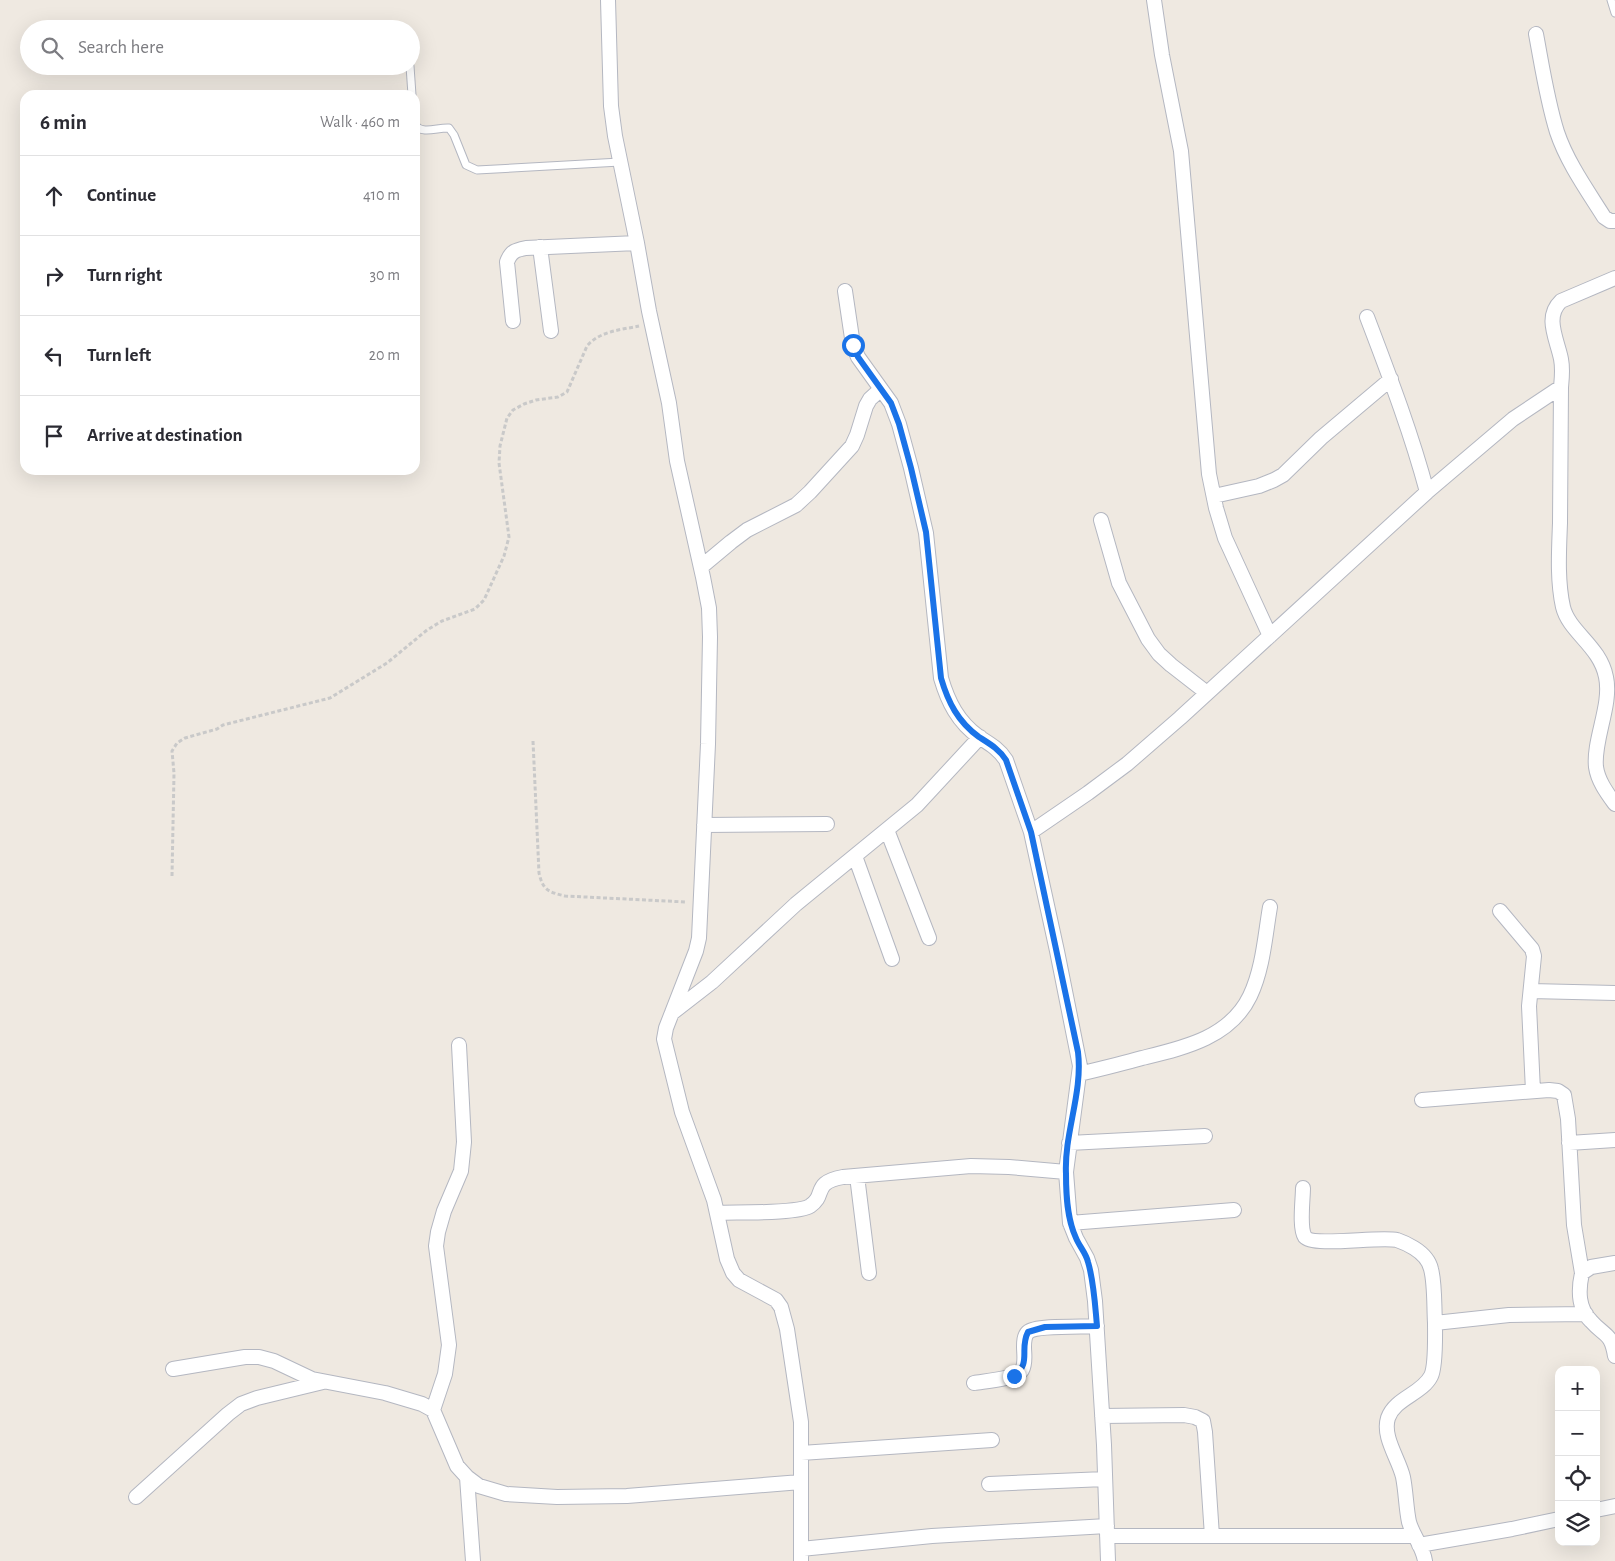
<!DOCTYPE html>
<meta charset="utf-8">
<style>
body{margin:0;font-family:"Alegreya Sans",sans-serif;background:#f2f2f3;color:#2b2b33}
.controls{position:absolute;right:15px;bottom:15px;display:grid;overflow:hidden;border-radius:10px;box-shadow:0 5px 20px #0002}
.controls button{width:45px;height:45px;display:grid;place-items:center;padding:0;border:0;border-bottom:1px solid #e1e1e2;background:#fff;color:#2b2b33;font:25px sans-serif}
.stop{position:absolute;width:15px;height:15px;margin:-11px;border:4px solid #1a73e8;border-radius:50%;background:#fff}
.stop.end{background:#1a73e8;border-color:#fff;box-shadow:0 1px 5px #0008}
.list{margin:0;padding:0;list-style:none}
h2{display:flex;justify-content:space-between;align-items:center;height:65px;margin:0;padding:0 20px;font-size:21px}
h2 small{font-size:16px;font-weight:400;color:#7c7c81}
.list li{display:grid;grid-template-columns:32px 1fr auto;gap:15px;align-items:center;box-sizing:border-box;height:80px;padding:0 20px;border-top:1px solid #e1e1e2}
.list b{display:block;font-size:19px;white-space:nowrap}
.list em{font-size:16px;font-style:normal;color:#7c7c81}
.icon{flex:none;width:28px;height:28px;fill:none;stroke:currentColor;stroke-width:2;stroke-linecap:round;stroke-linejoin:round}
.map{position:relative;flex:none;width:1615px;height:1561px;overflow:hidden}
.search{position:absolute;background:#fff;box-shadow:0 5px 20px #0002;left:20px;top:20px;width:400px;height:55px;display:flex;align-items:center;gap:12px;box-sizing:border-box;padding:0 18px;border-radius:28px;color:#7c7c81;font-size:19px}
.panel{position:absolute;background:#fff;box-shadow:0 5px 20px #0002;left:20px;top:90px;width:400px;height:385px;border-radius:15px}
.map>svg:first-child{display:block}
</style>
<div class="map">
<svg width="1615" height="1561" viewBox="0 0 1615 1561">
<rect width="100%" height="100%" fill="#efe9e1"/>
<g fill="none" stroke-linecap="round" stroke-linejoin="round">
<defs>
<path id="lane" d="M1611,0L1615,13
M410,66L412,95
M415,125C423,135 438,127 449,128L454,135L466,165L477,170L620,162"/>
<path id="street" d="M608,0L611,106L615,136L637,243L649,311L669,403L677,461L703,577L709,608L710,637L708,744L699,938L696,951L666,1028L664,1039L682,1112L714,1200L727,1259L733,1273L739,1280L776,1300L781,1307L787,1329L801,1422V1561
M1154,0L1162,55L1181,151L1209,474L1216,508L1225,538L1270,636
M1536,34C1542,66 1547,100 1557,132C1567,162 1587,190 1604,217L1610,221H1615
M540,247L551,331
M845,291L853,345L858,357L891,403L899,424L911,468L926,533L941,678C948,702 958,722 979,737C990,744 999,749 1006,760L1031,832
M1367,317C1389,375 1411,432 1427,492
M513,321L507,262C511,251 516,250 526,248L637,243
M1561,387C1561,432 1560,478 1560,523C1559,550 1557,580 1563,607C1569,632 1600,646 1606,677C1612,705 1593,740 1596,767C1598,781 1607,793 1615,804
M1214,496L1259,486L1274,480L1283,475L1321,438L1391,379
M1101,520L1119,583L1148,639L1159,654L1171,665L1207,693
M701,567L731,542L747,530L796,505L810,492L852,446L857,435L866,406L870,399L881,389
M704,825L827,824
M887,830L929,938
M855,856L892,959
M1500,911L1532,949L1534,956L1529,1006L1533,1091
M1531,991L1615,993
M672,1013L712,982L796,904L917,805L980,737
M1079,1074C1100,1069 1121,1064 1142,1058C1183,1048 1230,1038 1250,996C1263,969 1265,936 1270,907
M1422,1100L1549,1090L1558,1091L1564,1095L1568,1119L1574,1225L1582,1273
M1069,1143L1205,1136
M1569,1143L1615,1140
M857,1176L869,1273
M1303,1188C1303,1199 1299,1228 1305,1237C1313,1247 1380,1236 1397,1240C1403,1242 1409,1245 1414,1248C1422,1253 1429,1260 1431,1269C1435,1284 1434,1307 1435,1323
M717,1213C735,1212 797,1214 810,1206C827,1195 811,1183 843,1177L971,1166L1009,1167L1066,1172
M1070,1223L1234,1210
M1615,1263L1591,1267L1582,1273C1578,1291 1578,1308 1591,1321C1605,1337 1611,1332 1615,1356
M173,1369L245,1357H259L274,1361L312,1379L385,1393L422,1404L433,1410L457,1466L467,1477L479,1486L506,1494L557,1497L627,1496L801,1482
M974,1383C985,1381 1016,1379 1022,1370C1026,1363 1024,1354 1024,1347C1024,1342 1024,1336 1028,1332C1036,1325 1084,1327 1097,1326
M433,1410L445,1374L449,1345L436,1246L438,1232L444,1211L461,1171L464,1142L459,1045
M1102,1416L1184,1415L1195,1417L1203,1421L1205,1432L1212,1536
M801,1453L992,1440
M467,1477L473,1561
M989,1484L1105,1479
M136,1497L228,1414L241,1404L257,1398L323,1382
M1596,1510L1615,1506
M1107,1536H1414
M1419,1545L1512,1529L1559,1519
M801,1549L932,1536L1107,1526
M1108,1561L1104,1445L1095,1301L1091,1270L1087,1258L1076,1238L1070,1223L1066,1172L1080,1066L1057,951L1031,832L1088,793L1127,764L1180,718L1427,492L1513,419L1561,387C1562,377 1563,369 1561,359C1557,339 1544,317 1561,301L1615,278
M1425,1561C1423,1547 1413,1536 1409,1522C1406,1508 1406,1492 1403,1477C1399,1459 1382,1437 1388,1418C1395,1398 1422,1394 1431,1376C1436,1366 1435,1335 1435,1323L1509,1315L1586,1314"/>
</defs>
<use href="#lane" stroke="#b4b7c1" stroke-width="9"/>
<use href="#street" stroke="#b4b7c1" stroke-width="16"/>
<path stroke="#c9c9c9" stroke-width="3" stroke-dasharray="4 2.5" stroke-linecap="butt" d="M533,741L539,873C543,890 548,892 565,896L686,902
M172,876L174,773L172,751L177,743L185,738L217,729L223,725L330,698L387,663L427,630L442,621L475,609L484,600L504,556L509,537L499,463L500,446L507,418L513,410L524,404L536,400L558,397L567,392L587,346C600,331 620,330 639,326"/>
<use href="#lane" stroke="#fff" stroke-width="7"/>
<use href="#street" stroke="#fff" stroke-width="14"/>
</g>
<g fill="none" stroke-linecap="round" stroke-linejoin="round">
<path stroke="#1a73e8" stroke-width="6" d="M853,345L858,357L891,403L899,424L911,468L926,532L941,678C948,702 958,722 979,737C990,744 999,749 1006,760L1031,832L1078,1052C1083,1093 1064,1133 1066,1174C1066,1195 1067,1219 1076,1238C1079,1246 1086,1253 1088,1262C1094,1282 1095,1305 1097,1326L1045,1327L1028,1332C1019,1349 1032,1363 1014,1376"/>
</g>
</svg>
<div class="controls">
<button>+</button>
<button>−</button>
<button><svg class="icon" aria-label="locate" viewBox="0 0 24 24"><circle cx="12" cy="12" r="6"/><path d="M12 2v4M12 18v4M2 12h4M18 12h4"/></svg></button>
<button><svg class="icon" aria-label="layers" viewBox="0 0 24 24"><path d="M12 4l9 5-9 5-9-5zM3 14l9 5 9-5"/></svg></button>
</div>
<div class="stop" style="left:853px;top:345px"></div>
<div class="stop end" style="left:1014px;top:1376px"></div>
<div class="search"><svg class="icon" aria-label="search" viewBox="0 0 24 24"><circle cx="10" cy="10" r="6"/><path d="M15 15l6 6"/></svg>Search here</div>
<section class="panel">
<h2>6 min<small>Walk · 460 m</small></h2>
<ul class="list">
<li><svg class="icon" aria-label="ahead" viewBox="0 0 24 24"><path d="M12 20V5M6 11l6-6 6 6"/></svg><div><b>Continue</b></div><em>410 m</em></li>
<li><svg class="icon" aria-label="right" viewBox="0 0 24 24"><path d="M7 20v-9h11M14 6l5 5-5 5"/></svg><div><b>Turn right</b></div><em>30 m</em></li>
<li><svg class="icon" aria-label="left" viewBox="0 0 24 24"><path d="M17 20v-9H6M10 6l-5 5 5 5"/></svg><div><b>Turn left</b></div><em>20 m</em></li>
<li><svg class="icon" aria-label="arrive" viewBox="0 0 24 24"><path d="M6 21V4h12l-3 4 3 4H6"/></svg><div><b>Arrive at destination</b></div></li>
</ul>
</section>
</div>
